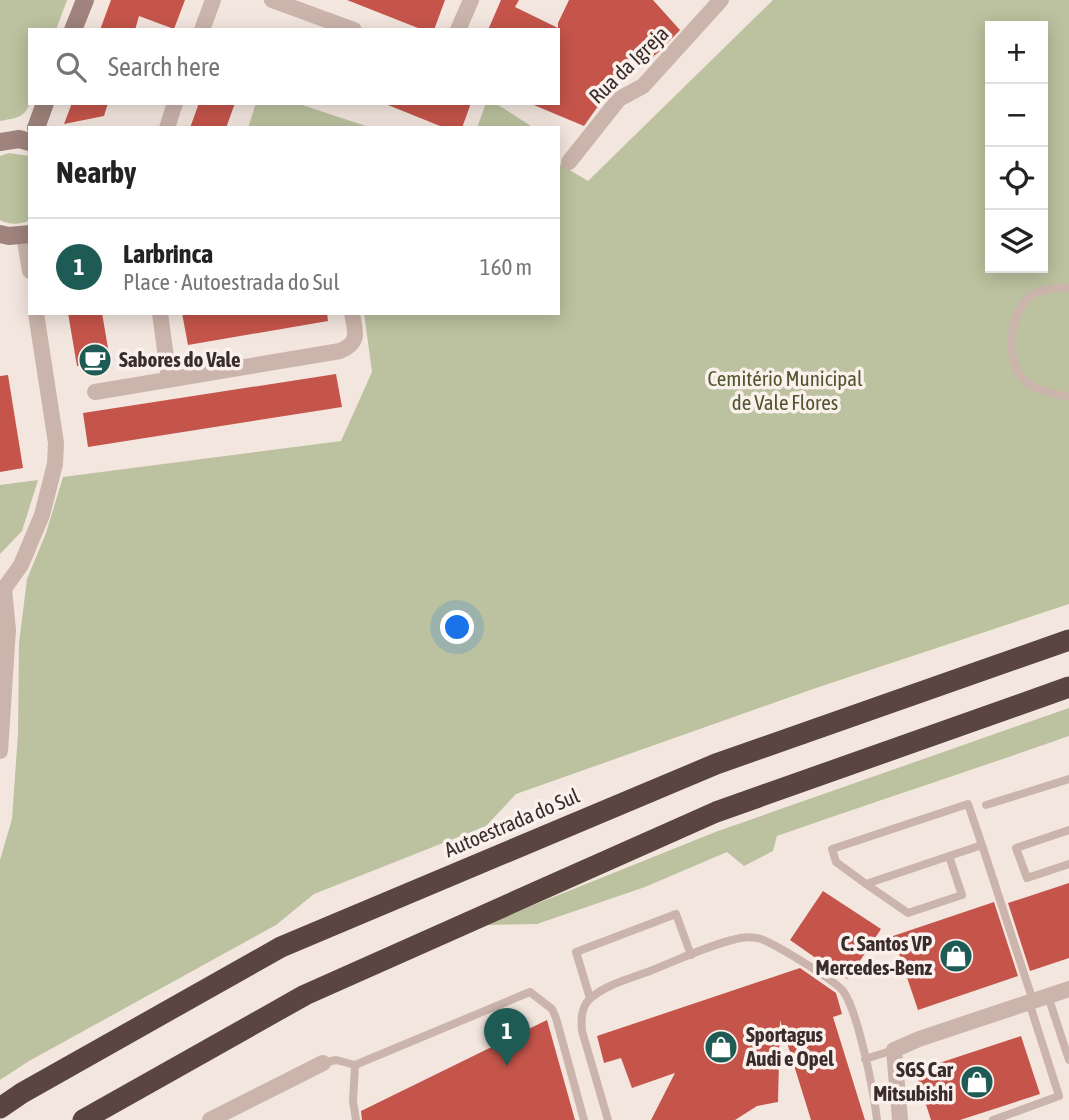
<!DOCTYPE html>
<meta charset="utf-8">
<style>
body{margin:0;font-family:"Asap Condensed",sans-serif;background:#f6f6f6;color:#222}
.controls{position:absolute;right:21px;top:21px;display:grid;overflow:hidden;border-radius:0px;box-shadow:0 4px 18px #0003}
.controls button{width:63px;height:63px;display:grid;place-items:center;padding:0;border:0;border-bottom:2px solid #e0e0e0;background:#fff;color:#222;font:35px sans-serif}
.you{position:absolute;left:458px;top:628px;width:24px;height:24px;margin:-18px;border:5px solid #fff;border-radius:50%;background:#1a73e8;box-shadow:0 0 0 10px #1a73e833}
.badge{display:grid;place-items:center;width:46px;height:46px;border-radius:50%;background:#1f5b55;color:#fff;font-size:23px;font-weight:700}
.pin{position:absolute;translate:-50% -58px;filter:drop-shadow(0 2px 4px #0008)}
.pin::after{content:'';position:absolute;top:37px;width:24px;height:21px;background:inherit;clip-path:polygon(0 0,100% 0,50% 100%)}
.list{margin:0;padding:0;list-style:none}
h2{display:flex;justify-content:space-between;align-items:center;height:91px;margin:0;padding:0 28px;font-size:30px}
h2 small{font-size:23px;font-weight:400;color:#767676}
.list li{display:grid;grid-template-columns:46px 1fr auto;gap:21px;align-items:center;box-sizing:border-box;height:98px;padding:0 28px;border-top:2px solid #e0e0e0}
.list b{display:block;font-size:26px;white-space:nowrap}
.list p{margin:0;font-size:23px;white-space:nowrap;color:#767676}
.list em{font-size:23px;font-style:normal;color:#767676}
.icon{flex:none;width:38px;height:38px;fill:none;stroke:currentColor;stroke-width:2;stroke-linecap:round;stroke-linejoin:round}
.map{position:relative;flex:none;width:1069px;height:1120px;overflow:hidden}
.search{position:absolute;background:#fff;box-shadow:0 4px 18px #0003;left:28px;top:28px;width:532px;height:77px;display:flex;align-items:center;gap:18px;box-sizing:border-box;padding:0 24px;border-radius:0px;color:#767676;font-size:26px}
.panel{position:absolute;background:#fff;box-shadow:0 4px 18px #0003;left:28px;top:126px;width:532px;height:189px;border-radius:0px}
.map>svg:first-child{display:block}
</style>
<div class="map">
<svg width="1069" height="1120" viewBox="0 0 1069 1120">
<rect width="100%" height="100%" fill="#f3e6df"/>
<path fill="#bcc29f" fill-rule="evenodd" d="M0,0H67L56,30H30V103C24,119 15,118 0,121Z
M773,0H1069V604L813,689L516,794L486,826L314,894L276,925L29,1061L0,1080V860L12,819L18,734L19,643L27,579L46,533L63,477L341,441L372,372L364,313H558V163L588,181ZM990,26H1043V268H990Z
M256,103H296L372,128H248Z
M486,103H495L534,128H477Z
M9,153L30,156V220C20,225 9,225 0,220V156Z
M38,480L22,531L0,554V485Z
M1069,708V736C972,770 874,802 777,836L773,851L744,866L727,852L645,887L537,924L484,925L718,831Z"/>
<path fill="#c5554b" d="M111,0H185L174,29L139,16L135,30H100Z
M347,0H445L434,30H423Z
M501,0H519L515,7L558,28V23L569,0H653L680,30L660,51L606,95L584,126L529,103H558V30H488Z
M72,103H108L104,116L64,124Z
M199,103H235L226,128H190Z
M383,103H471L462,128H445Z
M68,313H102L110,360L77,366Z
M182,313H327L328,321L188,345Z
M336,374L342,407L88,447L83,413Z
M8,375L23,468L0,472V376Z
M1069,883V958L1030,971L1008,903Z
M823,891L881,929L848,979L826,965L829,971L816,962L820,961L790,940Z
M994,902L1018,976L918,1010L893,936Z
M800,968L836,993L842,1014L833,1017L865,1120H811L780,1020L778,1102L757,1106L735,1120H651L675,1073L632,1088L621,1058L604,1063L597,1036Z
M547,1020L575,1120H362L361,1111Z
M1021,1036L1040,1094L960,1120H931L915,1071Z"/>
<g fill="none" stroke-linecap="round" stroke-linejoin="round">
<path stroke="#cbb4ab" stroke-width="8" d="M1069,287C1057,288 1043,288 1032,295C1010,311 1005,353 1020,375C1030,389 1053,395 1069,396
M986,805L1069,779
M1069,830L1016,848L1027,878L1069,864
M949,856L962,895L908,913L866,884L982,845L1033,1001
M866,884L836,862L832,849L968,804L982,845
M1048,996L1069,1060
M590,998L576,952L676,914L691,955
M865,1059L894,1050
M323,1063L336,1060L355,1065
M356,1120L353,1101L355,1065L530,992L552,1009L556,1018L584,1120
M608,1120L582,1031C581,1019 581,1005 592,997C608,984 631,978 650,971C678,960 706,946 736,939C742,937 750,937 757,938C770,940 834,980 843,991C858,1011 874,1093 877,1120
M993,1120L1059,1096L1029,1002"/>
<path stroke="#cbb4ab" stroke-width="16" d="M272,0L354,30
M202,30L213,0
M458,30L471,0
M167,128L175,103
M569,162L619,99L643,86L721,0
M24,236L30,271
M160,313L169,380
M95,392L340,351C361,342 355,332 352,313
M0,751L8,630L4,589L21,565L42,515L55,464L56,443L36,313
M210,1120L323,1063
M900,1120L894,1050L919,1039L1069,989"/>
<path stroke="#9f837c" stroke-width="18" d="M73,30L85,0
M36,128L45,103
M0,142L19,139L30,142
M0,234L9,236L30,234"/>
<path stroke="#5a4541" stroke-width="21" d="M0,1108L22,1093L281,947L716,764L1069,640
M83,1120L305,995L716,812L1069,687"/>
</g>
<defs>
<symbol id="cafe-disc" viewBox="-11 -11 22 22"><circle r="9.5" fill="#1f5b55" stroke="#faf1ec"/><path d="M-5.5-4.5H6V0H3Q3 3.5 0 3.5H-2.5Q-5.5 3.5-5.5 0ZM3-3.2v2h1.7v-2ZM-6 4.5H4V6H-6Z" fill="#fff"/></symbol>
<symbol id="shop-disc" viewBox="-11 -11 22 22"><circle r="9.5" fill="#1f5b55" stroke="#faf1ec"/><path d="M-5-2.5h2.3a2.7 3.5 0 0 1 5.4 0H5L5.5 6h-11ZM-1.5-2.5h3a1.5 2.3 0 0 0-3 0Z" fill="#fff"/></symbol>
</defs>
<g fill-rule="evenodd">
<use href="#cafe-disc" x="76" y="341" width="38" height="38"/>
<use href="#shop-disc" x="937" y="937" width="38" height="38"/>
<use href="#shop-disc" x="702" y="1028" width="38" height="38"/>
<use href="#shop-disc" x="958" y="1063" width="38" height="38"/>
</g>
<g text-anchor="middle" stroke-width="7" stroke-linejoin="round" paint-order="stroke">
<g font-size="21" fill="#392c2a" stroke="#faf1ec">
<text transform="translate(629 65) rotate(-44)" y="7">Rua da Igreja</text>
<text transform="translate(512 823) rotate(-23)" y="7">Autoestrada do Sul</text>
</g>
<g font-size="21" font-weight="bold" fill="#392c2a" stroke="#faf1ec" text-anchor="start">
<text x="119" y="367">Sabores do Vale</text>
<text x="932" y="951" text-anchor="end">C. Santos VP<tspan x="932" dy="24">Mercedes-Benz</tspan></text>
<text x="746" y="1042">Sportagus<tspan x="746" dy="24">Audi e Opel</tspan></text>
<text x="953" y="1077" text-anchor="end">SGS Car<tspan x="953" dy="24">Mitsubishi</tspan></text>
</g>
<g font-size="21" fill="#4f572e" stroke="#faf1ec">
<text x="785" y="386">Cemitério Municipal<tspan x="785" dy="24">de Vale Flores</tspan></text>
</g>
</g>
</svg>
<div class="controls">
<button>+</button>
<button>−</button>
<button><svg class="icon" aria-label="locate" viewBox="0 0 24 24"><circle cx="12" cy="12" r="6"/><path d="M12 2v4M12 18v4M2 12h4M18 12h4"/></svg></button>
<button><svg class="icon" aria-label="layers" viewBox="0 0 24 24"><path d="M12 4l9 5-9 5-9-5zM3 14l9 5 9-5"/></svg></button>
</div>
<div class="you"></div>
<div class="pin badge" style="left:507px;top:1066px">1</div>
<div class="search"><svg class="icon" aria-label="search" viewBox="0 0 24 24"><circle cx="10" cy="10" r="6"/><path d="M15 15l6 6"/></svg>Search here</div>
<section class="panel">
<h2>Nearby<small></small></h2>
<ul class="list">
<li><span class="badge">1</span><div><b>Larbrinca</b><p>Place · Autoestrada do Sul</p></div><em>160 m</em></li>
</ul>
</section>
</div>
